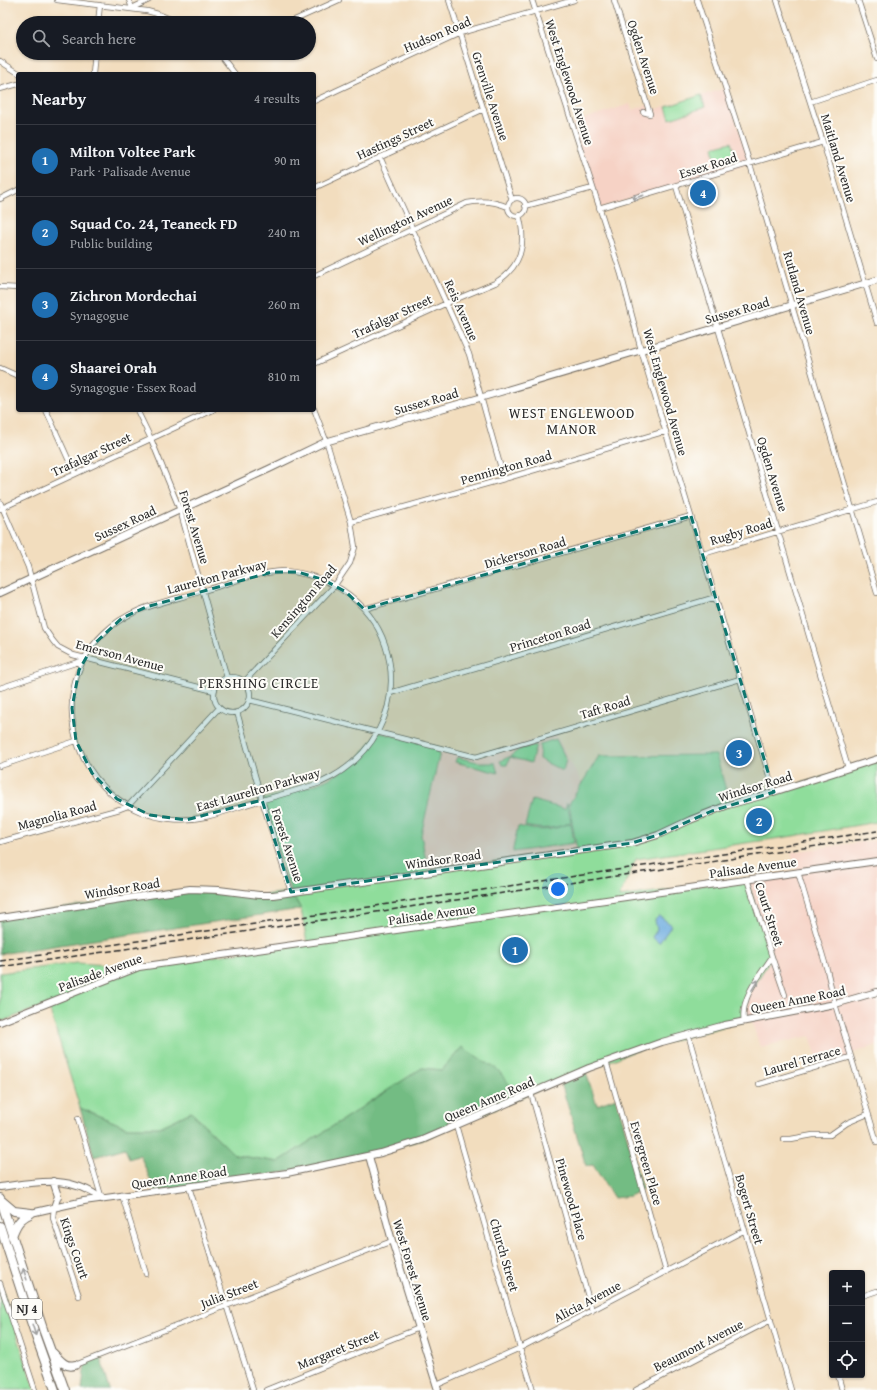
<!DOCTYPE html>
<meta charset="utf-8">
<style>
body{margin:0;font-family:"Gentium Book Plus",serif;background:#20242c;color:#f1f3f6}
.controls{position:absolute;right:12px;bottom:12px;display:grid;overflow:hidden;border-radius:4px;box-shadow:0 1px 3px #0004}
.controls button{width:36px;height:36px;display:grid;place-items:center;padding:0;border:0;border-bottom:1px solid #363941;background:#171b24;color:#f1f3f6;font:20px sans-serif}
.you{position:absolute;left:558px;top:889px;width:14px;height:14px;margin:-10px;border:3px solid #fff;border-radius:50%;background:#1a73e8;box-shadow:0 0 0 6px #1a73e833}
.badge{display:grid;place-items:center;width:26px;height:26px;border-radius:50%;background:#1f6fb2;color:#fff;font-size:13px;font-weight:700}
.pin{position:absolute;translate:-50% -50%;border:2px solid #fff;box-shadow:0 1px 4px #0006}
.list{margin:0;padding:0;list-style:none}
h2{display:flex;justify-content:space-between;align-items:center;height:52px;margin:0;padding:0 16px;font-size:17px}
h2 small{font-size:13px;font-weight:400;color:#9ea1a6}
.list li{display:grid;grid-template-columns:26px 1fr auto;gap:12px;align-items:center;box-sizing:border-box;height:72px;padding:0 16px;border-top:1px solid #363941}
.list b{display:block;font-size:15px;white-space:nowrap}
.list p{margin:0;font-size:13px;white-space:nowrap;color:#9ea1a6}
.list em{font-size:13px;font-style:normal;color:#9ea1a6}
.icon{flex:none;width:22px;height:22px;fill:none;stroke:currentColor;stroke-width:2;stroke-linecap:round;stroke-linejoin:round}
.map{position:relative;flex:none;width:877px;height:1390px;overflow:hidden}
.search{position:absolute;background:#171b24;box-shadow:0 1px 3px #0004;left:16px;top:16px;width:300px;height:44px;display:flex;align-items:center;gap:10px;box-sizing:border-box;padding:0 14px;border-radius:22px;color:#9ea1a6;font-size:15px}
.panel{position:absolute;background:#171b24;box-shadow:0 1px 3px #0004;left:16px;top:72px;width:300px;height:340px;border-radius:4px}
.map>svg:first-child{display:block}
</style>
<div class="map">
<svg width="877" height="1390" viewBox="0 0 877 1390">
<rect width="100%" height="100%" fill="#fdfcf7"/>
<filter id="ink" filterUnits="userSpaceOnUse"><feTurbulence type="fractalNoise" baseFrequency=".025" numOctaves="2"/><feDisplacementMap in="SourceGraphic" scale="8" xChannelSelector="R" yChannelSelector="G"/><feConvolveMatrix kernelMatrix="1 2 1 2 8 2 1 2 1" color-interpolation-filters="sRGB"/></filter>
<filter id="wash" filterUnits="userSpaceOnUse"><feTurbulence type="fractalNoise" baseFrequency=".012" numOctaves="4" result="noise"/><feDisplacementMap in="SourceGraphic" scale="16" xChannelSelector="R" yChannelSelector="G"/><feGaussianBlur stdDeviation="0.9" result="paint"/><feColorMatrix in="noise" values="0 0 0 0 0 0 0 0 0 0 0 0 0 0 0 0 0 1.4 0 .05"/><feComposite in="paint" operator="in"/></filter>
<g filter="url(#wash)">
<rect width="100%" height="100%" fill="#f2ddbe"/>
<path fill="#f6d2c5" d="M726,88L750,164L599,208L572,123L630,104L632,110L647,105L650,111Z
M555,734L582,783L569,804L577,851L428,872L421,835L441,748L476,757Z
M877,840V1045L850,1054L851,1057L820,1066L810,1036L760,1047L751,1019L744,1021L747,879L797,871L791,852Z"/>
<path fill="#8fdd9b" stroke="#5d8463" d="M701,95L705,107L670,119L666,107Z
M731,142L735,155L716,160L713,147Z
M378,732L441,748L421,835L428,871L577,851L569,804L599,756L716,755L730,804L877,761V822L787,837L636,859L619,897L747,879L772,957L748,995L744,1021L632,1052L520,1098L462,1047L442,1070L422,1068L278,1162L235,1155L191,1112L160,1127H126L80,1108L48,1004L0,1022V973L77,963L139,967L307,943L301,909L291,892L262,800C314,785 347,782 378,732Z
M556,739L566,759L563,771L539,759L540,744Z
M536,745L531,763L510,757L507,765H502L500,761L509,757L520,749Z
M457,757L482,763H495L498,773L455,762Z
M532,800L565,809L567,803L571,822C556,829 541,830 525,826Z
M571,823L574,843L513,852V849L518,826C541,832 550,831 571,823Z
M0,1283L35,1390H0Z"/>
<path fill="#73bc83" stroke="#4f7457" d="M173,891L259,895L291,892L301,909L0,954V918Z
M462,1047L498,1070L520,1098L422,1140L301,1170L155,1191L140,1155L129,1159L125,1148L94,1157L80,1108L126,1127H160L191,1112L235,1155L278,1162L422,1068L442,1070Z
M585,1070L597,1105L616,1098L642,1189L630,1196L614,1198L593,1165L586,1166L560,1080Z
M100,1356L110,1390H82L85,1362Z"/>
<path fill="#6cabdf" stroke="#4c6b85" d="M659,916L672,925L659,943L652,937L657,930L655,920Z"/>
</g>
<g filter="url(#ink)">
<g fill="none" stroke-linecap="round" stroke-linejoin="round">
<defs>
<path id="minor" d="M57,0L147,11L158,14L180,23
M129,0L132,8L149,0
M449,0L512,200
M532,0L621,274L641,350L774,792
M614,0L650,114L643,112
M697,0L750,164L877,593
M777,0L823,142L877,323
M858,0L877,59
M98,23L100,5
M288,23L339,0
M219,53L235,74
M0,61L20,74
M93,74L95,53
M0,89L18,84
M314,101L460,33L574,0
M810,102L877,80
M380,157L469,354L504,479
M676,186L848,768
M314,188L484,109
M508 207a9 9 0 1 1 18 0a9 9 0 1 1-18 0Z
M0,199L18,190
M525,206L593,188
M599,208L823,142
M314,276L467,203C482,200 494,201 508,207
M0,287L18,288
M314,364L447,303L495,283C521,267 527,245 519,215
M0,368L18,376
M46,410L75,474
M137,410L151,439L180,510L227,678
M0,502L28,567L44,628L53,641L58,647L73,655L214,691
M0,509L213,410
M351,522L504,479L666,431
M703,554L877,502
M285,571C406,582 431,733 320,783C295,791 270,798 245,805C221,813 197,822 171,819C80,810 38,697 104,633C131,606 168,602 203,591C230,583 256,572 285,571Z
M364,609L691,516
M214 695a18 18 0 1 1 36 0a18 18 0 1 1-36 0Z
M244,682L335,585L350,563L355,547L351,522L327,443L314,409
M0,688L84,660
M390,693L716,597
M249,700L476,757L740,679
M237,712L262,800L291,892
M0,766L76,741
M0,842L120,809L128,806L219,708
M798,872L827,970L835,1004L877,1142
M772,957L785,995
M744,1021C740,998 760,975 772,957L747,879
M688,1034L791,1390
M606,1061L666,1272
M759,1084L851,1057
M531,1093L592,1311
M78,1119L102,1199
M456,1125L520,1348L533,1390
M783,1139H791L813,1135H830L847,1123L868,1114
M189,1187L253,1390
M122,1195L146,1274
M54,1207L53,1218L79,1296
M0,1283L35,1390
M862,1296L877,1291
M75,1365L392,1241
M838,1375L842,1390
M437,1385L520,1348L745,1230
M266,1390L419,1328
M636,1390L771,1320"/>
<path id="tertiary" d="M0,593L269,469L325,442L497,393L877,280
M0,918L121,899L190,889L219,890L259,895H273L632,843L658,835L690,820L728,805L761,796L877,759
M0,1022L139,967L877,861
M369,1156L392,1241L438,1390
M53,1181L58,1196L54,1207
M0,1187C37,1182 69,1174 102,1199
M31,1213L84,1201L287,1173L381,1153L422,1140L589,1068L662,1042L725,1025L835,1004L877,992"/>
<path id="trunk" d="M0,1198L44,1332L65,1390
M1,1200L14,1211L31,1213
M0,1226L36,1337L55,1390
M12,1236C16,1225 19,1219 30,1214
M53,1353C60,1360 65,1368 75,1365"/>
</defs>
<use href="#minor" stroke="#71695e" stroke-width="6"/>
<use href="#tertiary" stroke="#71695e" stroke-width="8"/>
<use href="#trunk" stroke="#71695e" stroke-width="10"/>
<use href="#minor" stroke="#fff" stroke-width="4.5"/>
<use href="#tertiary" stroke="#fff" stroke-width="6"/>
<use href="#trunk" stroke="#fff" stroke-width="8"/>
<path stroke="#2b2b2b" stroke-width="1.5" stroke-dasharray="6 3" stroke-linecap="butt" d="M0,961L255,924L877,831
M0,967L256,930L877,837"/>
</g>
<defs><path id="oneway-shaft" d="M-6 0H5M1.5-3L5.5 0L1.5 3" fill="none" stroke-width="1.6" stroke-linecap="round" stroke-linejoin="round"/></defs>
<g stroke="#a0a0a0">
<use href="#oneway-shaft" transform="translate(638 197) rotate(163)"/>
<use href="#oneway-shaft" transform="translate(755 985) rotate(-58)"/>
<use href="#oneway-shaft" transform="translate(25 1274) rotate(-108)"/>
<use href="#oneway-shaft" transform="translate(34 1330) rotate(72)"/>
</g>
</g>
<path fill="#0f766e" fill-opacity="0.2" stroke="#0f766e" stroke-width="3" stroke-dasharray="8 5" stroke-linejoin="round" d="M691,516L774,792L712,811L658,835L632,843L291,892L262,800L186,820L150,815L117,799L92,773L76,741L72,708L79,670L94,644L122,618L146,607L272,572H298L324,580L346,592L364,609Z"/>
<g text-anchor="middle" stroke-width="4" stroke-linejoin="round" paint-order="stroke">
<rect fill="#fdfcf7" stroke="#6a6a68" stroke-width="1" x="12" y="1299" width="30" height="20" rx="3"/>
<g font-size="12" font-weight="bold" fill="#2b2b2b">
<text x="27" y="1313">NJ 4</text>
</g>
<g font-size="13" fill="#2b2b2b" stroke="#fdfcf7">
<text transform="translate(437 34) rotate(-23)" y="5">Hudson Road</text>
<text transform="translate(644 57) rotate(72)" y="5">Ogden Avenue</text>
<text transform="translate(570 82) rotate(72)" y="5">West Englewood Avenue</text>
<text transform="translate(491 96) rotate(72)" y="5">Grenville Avenue</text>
<text transform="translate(395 138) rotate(-25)" y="5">Hastings Street</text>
<text transform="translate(839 158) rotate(73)" y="5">Maitland Avenue</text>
<text transform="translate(708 165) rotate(-17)" y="5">Essex Road</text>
<text transform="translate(405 220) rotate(-25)" y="5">Wellington Avenue</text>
<text transform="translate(800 293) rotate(74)" y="5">Rutland Avenue</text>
<text transform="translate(462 310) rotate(66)" y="5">Reis Avenue</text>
<text transform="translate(737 310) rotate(-16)" y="5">Sussex Road</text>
<text transform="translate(392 316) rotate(-25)" y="5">Trafalgar Street</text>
<text transform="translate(666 392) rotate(74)" y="5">West Englewood Avenue</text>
<text transform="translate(426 401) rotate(-16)" y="5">Sussex Road</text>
<text transform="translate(91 454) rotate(-25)" y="5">Trafalgar Street</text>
<text transform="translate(506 467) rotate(-16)" y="5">Pennington Road</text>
<text transform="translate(773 474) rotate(73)" y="5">Ogden Avenue</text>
<text transform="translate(125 523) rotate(-25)" y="5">Sussex Road</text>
<text transform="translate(195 527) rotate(73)" y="5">Forest Avenue</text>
<text transform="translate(741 531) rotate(-17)" y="5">Rugby Road</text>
<text transform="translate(525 552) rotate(-16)" y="5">Dickerson Road</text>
<text transform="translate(217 576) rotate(-15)" y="5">Laurelton Parkway</text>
<text transform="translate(303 601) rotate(-49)" y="5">Kensington Road</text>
<text transform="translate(550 635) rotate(-17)" y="5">Princeton Road</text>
<text transform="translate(120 655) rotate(15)" y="5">Emerson Avenue</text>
<text transform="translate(605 707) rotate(-17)" y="5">Taft Road</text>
<text transform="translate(755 786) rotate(-17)" y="5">Windsor Road</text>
<text transform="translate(258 789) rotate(-16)" y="5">East Laurelton Parkway</text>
<text transform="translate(57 815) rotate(-15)" y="5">Magnolia Road</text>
<text transform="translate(288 845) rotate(72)" y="5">Forest Avenue</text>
<text transform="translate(443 859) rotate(-8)" y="5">Windsor Road</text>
<text transform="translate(753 867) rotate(-8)" y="5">Palisade Avenue</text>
<text transform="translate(122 888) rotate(-9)" y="5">Windsor Road</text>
<text transform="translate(432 914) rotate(-8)" y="5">Palisade Avenue</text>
<text transform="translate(770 914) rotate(72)" y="5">Court Street</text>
<text transform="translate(100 972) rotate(-20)" y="5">Palisade Avenue</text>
<text transform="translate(798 999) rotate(-11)" y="5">Queen Anne Road</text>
<text transform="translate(802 1060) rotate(-16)" y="5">Laurel Terrace</text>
<text transform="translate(489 1099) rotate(-23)" y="5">Queen Anne Road</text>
<text transform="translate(647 1163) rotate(74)" y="5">Evergreen Place</text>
<text transform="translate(179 1177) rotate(-8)" y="5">Queen Anne Road</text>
<text transform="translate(572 1199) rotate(74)" y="5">Pinewood Place</text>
<text transform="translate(750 1209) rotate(74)" y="5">Bogert Street</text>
<text transform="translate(75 1248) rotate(71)" y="5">Kings Court</text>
<text transform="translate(505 1255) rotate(74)" y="5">Church Street</text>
<text transform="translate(413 1270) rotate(73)" y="5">West Forest Avenue</text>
<text transform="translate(229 1293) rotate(-21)" y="5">Julia Street</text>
<text transform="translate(587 1301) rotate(-28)" y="5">Alicia Avenue</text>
<text transform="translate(698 1345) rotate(-27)" y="5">Beaumont Avenue</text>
<text transform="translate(338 1349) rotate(-22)" y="5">Margaret Street</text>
</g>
<g font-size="14" letter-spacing="1" fill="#2b2b2b" stroke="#fdfcf7">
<text x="572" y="418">WEST ENGLEWOOD<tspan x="572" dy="16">MANOR</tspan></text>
<text x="259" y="688">PERSHING CIRCLE</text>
</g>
</g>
</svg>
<div class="controls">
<button>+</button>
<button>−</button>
<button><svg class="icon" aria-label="locate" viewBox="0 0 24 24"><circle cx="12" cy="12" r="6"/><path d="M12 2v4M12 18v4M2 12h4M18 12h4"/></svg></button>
</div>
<div class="you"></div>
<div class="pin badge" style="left:515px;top:950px">1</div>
<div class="pin badge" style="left:759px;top:821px">2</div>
<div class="pin badge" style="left:739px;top:753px">3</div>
<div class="pin badge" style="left:703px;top:193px">4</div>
<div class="search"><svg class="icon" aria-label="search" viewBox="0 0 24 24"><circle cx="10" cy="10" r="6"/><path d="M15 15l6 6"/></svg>Search here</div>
<section class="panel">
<h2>Nearby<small>4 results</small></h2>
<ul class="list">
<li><span class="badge">1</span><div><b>Milton Voltee Park</b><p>Park · Palisade Avenue</p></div><em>90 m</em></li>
<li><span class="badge">2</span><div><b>Squad Co. 24, Teaneck FD</b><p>Public building</p></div><em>240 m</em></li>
<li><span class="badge">3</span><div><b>Zichron Mordechai</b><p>Synagogue</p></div><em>260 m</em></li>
<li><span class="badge">4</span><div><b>Shaarei Orah</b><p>Synagogue · Essex Road</p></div><em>810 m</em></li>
</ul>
</section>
</div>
